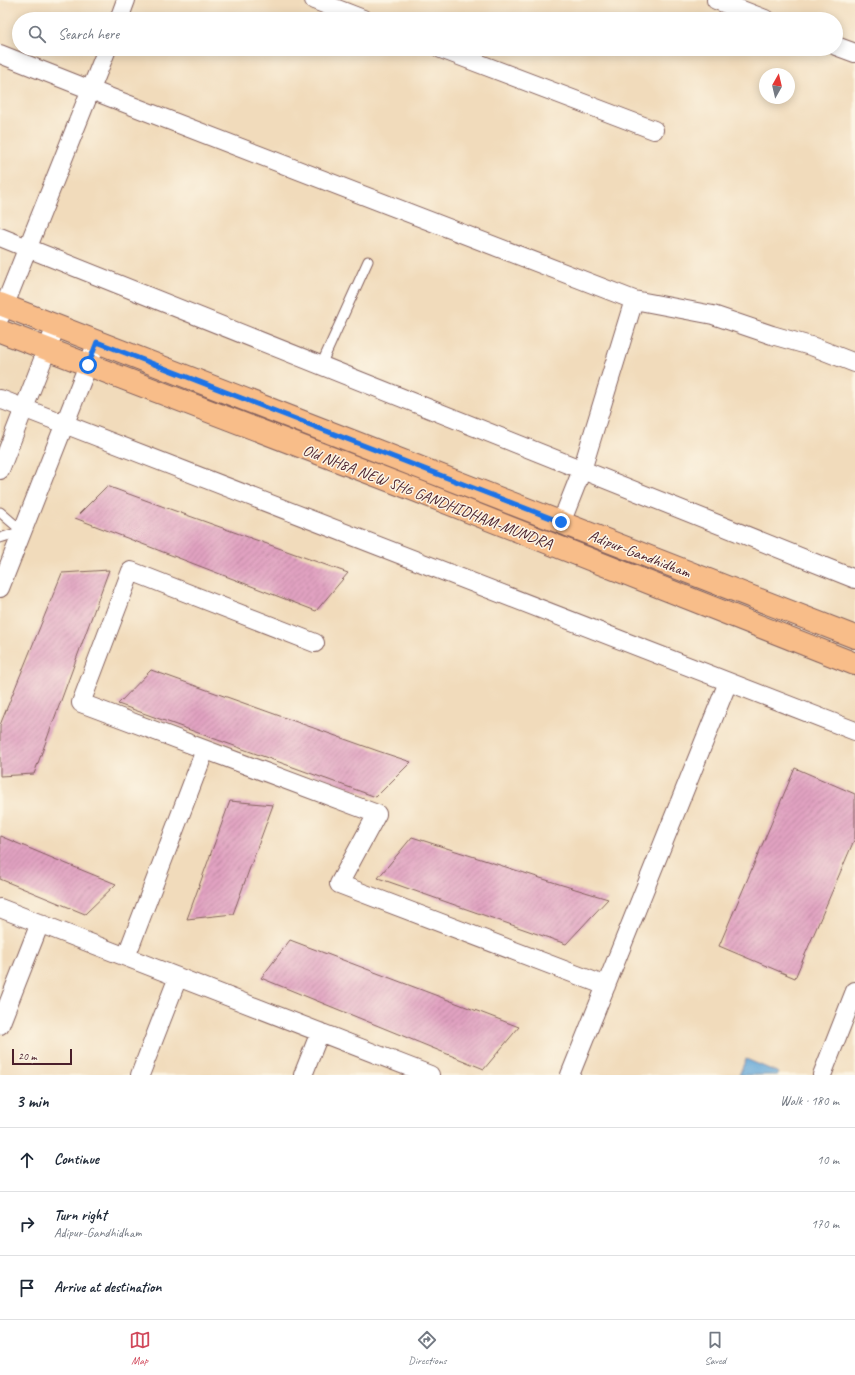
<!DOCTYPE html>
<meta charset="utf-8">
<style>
body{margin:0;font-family:Caveat,sans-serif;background:#f2f2f3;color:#1f2937}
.compass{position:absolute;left:759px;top:68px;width:36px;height:36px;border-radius:50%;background:#fff;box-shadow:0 2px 10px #0003;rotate:8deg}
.scale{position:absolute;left:12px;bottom:10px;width:60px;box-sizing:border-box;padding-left:4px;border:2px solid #4a1f2b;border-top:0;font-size:11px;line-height:14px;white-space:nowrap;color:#4a1f2b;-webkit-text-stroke:3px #fcf5e5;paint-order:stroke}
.stop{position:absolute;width:12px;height:12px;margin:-9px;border:3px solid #1a73e8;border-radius:50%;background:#fff}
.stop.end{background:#1a73e8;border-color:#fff;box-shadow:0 1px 4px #0008}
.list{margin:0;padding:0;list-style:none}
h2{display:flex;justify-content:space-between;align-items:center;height:52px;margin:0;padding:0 16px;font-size:17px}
h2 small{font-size:13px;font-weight:400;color:#747a83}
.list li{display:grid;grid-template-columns:26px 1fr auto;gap:12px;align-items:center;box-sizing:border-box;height:64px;padding:0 16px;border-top:1px solid #e0e1e3}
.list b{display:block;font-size:15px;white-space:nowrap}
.list p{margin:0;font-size:13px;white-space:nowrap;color:#747a83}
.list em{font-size:13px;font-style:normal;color:#747a83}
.icon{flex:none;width:22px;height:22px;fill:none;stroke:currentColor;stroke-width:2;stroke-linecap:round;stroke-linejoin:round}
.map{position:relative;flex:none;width:855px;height:1075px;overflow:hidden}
.search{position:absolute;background:#fff;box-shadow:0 2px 10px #0003;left:12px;right:12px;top:12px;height:44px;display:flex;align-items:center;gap:10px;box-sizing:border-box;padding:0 14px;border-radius:22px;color:#747a83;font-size:15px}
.sheet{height:244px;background:#fff}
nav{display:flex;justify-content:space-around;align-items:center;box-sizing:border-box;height:56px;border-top:1px solid #e0e1e3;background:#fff;font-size:11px;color:#747a83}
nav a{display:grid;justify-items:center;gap:2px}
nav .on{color:#d1495b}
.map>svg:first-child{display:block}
</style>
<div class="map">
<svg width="855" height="1075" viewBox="0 0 855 1075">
<defs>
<pattern id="building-hatch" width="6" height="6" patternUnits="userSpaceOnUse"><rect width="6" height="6" fill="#e1a2c1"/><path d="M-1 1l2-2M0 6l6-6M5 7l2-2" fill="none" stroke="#b8839d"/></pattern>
</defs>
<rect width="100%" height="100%" fill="#fcf5e5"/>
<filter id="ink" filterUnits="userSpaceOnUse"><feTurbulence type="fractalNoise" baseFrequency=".025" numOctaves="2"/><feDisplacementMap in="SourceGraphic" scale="8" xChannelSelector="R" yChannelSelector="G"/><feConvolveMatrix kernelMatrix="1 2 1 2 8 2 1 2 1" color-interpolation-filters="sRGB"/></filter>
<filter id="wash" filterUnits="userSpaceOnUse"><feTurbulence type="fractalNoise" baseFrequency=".012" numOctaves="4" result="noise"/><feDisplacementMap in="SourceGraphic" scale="16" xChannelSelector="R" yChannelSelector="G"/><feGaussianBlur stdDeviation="0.9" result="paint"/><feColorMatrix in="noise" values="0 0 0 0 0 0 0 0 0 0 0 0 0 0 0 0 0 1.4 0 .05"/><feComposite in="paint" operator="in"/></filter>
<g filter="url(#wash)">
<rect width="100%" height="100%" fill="#f1dbbb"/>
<path fill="#64a7d8" stroke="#576382" d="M746,1059L779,1073L778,1075H739Z"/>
<g id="blocks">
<path fill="url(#building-hatch)" d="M107,486L167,508L348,573L316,611L75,518Z
M109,570L34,774L0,776V725L62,573Z
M151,670L378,751L411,762L376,797L118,704Z
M795,768L855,794V838L795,978L719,946Z
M230,801L273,805L233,914L187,919Z
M0,836L57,860L116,884L85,914L0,879Z
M412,837L559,884L608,899L566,944L378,878Z
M290,940L443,998L519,1027L484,1069L261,978Z"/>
</g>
</g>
<g filter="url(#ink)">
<use href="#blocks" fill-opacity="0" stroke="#84615d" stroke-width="1"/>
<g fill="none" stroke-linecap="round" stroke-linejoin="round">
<defs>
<path id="service" d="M321,365L368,261
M0,512L22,531L0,538"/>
<path id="minor" d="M314,0L363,19
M716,0L765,19
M119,19L126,0
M836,46L855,53
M441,49L654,130
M0,54L91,90L634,300
M0,237L855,579
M0,317L107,49
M0,399L855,731
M0,470L56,326
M561,523L582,470L634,300L713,315L772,335L814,347L855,363
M0,588L97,342
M315,643L131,571L81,703L377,814L339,884L606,986
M0,908L430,1075
M126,957L205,750
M0,1025L40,923
M140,1075L178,977
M303,1075L320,1032
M570,1075L728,682
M822,1075L855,991"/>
<path id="primary" d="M0,304L855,637
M0,331L417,491L855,664"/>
</defs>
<use href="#service" stroke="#84615d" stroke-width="11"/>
<use href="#minor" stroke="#84615d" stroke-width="20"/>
<use href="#primary" stroke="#84615d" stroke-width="24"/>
<use href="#service" stroke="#fff" stroke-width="9"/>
<use href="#minor" stroke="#fff" stroke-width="18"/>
<use href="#primary" stroke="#f8bd89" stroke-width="22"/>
</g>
</g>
<g fill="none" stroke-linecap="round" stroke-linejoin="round" filter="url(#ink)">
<path stroke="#1a73e8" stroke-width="5" d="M88,365L97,342L561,522"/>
</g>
<g text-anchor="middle" stroke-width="3" stroke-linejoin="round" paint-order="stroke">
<g font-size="16" fill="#4a1f2b" stroke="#fcf5e5">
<text transform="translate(428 496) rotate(21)" y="6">Old NH8A NEW SH6 GANDHIDHAM-MUNDRA</text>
<text transform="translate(640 553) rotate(21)" y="6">Adipur-Gandhidham</text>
</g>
</g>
</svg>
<svg class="compass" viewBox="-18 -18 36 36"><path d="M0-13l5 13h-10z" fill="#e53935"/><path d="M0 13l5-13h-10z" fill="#747a83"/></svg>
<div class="scale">20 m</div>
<div class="stop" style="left:88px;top:365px"></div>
<div class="stop end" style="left:561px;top:522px"></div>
<div class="search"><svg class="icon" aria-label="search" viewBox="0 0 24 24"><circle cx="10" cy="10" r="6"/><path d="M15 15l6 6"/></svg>Search here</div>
</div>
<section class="sheet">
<h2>3 min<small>Walk · 180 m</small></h2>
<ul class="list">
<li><svg class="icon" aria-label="ahead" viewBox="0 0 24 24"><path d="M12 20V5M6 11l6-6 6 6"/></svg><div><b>Continue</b></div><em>10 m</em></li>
<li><svg class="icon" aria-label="right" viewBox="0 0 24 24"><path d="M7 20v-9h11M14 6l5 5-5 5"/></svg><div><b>Turn right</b><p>Adipur-Gandhidham</p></div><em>170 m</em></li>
<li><svg class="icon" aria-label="arrive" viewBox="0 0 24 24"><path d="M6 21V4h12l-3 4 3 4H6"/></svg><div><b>Arrive at destination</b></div></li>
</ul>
</section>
<nav>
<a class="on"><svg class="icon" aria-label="map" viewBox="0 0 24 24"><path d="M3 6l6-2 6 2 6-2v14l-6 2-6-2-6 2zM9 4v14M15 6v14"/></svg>Map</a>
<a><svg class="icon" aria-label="directions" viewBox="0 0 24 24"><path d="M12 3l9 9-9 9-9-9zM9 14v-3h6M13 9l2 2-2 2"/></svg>Directions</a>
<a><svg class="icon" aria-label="saved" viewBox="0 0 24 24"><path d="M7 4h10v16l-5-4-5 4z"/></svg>Saved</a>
</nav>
